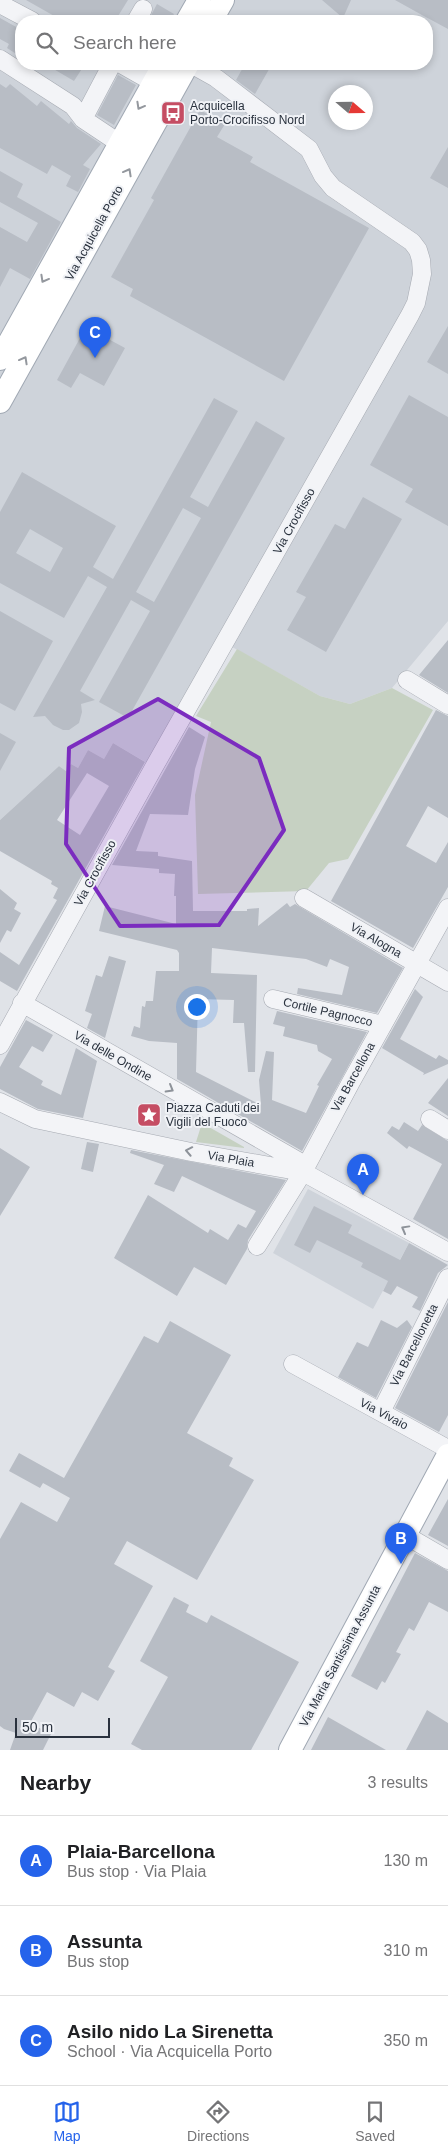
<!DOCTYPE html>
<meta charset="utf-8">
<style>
body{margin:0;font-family:Helvetica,sans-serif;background:#f6f6f6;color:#202124}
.compass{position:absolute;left:328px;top:85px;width:45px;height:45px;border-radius:50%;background:#fff;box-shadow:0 2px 8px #0003;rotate:110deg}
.scale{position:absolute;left:15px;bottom:12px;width:95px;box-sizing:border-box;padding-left:5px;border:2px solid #2a323e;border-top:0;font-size:14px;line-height:18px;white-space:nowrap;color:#2a323e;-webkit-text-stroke:4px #f0f2f6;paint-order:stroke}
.you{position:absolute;left:196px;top:1006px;width:18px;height:18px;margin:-12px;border:4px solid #fff;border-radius:50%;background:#1a73e8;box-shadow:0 0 0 8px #1a73e833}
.badge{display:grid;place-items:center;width:32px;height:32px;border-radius:50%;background:#2563eb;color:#fff;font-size:16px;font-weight:700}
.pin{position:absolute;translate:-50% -41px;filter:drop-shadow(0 1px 2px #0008)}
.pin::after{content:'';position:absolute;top:26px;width:18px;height:15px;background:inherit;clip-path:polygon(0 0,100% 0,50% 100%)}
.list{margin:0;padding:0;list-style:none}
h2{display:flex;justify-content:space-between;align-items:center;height:65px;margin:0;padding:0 20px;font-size:21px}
h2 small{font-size:16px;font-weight:400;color:#757577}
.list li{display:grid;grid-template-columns:32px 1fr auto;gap:15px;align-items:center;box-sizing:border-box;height:90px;padding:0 20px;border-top:1px solid #e0e0e0}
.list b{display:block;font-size:19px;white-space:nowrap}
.list p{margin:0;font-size:16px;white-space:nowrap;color:#757577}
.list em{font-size:16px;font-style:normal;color:#757577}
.icon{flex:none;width:28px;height:28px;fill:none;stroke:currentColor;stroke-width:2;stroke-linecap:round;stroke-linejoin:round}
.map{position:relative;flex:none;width:448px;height:1750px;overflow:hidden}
.search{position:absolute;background:#fff;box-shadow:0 2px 8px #0003;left:15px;right:15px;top:15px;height:55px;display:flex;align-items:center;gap:12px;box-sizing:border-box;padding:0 18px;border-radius:20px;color:#757577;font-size:19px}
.sheet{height:335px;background:#fff}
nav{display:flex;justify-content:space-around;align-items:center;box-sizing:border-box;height:70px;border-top:1px solid #e0e0e0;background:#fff;font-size:14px;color:#757577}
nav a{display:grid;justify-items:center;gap:2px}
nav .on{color:#2563eb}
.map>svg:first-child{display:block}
</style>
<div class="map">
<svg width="448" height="1750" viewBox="0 0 448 1750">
<rect width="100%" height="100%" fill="#e0e3e8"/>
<path fill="#ced3da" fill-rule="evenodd" d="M0,0H448V621L392,688L350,704L320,696L225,643L154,767L113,743L104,759L88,750L78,768L71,764L66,771L59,766L0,820ZM21,21H427V64H21ZM336,92H366V122H336Z
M308,1189L409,1243L373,1309L273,1253Z"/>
<path fill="#c6d1c2" d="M237,649L320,696L350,704L392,688L433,710L348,859L329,863L306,891L198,894L195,795L211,722L196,716Z
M202,1123L244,1147V1148L196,1142Z"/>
<path fill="#b8bdc5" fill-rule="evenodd" d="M26,0H128L115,21H63Z
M322,0H351L343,18Z
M395,0H448V29L422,15Z
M157,4L174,14L170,21H148Z
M0,18L18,28L16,32L21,35V57L7,48L9,44L0,39Z
M45,64H85L74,81Z
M245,64H272L255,94L236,80Z
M118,75L136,85L114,125L97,115Z
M0,84L6,88L10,84L37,106L41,101L69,124L71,121L77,128L101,144L83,165L90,169L78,192L66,186L71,176L52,165L47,174L0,148Z
M200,110L225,124L217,137L253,157L250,162L369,228L284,381L130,296L133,289L111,277L154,200L151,198Z
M448,147V188L430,178Z
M0,171L23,184L17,197L61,222L30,279L10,268L0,287V227L27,242L38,223L0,202Z
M448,326V374L427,362Z
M86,327L125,348L104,386L80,373L71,388L57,380Z
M409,395L448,417V526L405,502L413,489L370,465Z
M214,398L238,411L190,497L208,507L256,421L285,438L128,718L99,702L150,611L131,600L80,691L95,700L81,704L82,712L79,723L69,730H63L53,725L45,716L33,717L107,587L88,576L64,618L0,583V512L22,472L116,526L93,567L113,579ZM183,508L201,518L154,602L136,592ZM30,529L63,548L50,572L16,553Z
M363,497L402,519L326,652L287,630L306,597L296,592L335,524L345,529Z
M0,611L53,641L15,711L0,703Z
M448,640V693L419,675Z
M436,710L448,716V818L428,806L406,846L436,863L448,842V887L413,948L331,901Z
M189,727L205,737L195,769L188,815L150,814L136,851L158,852V856L192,861L193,911H247V909L259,908L258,926L287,903L290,907L295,904L403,968L377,1013L297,994L298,988L342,995L349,967L330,959L327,967L306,959L212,948L211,973L257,975L255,1072H248L244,1023H233L234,1000L198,999L196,1072L261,1105L259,1080L266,1051L274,1052L272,1100L306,1113L319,1086L317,1085L332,1059L318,1051L317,1045L283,1036L285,1027L273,1024L277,1011L367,1032L302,1151L177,1079V1043L149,1041L131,1036L134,1026L140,1028L142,1006L145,1007L146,1001H153L156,971H179V953L177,950L99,931L105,906L176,924V896H174L175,874L159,873V869L112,865Z
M0,733L16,742L0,771Z
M113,743L145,762L17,991L0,981V952L19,965L57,900L53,898L58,888L51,884L52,881L0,851V820L59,766L66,771L71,764L78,768L88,750L104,759ZM87,773L109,786L80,835L57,820Z
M0,889L17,903L14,909L21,913L11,932L7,930L0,943Z
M109,956L126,961L105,1038L87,1028L92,1014L85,1011L96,975L102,977Z
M415,989L423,997L400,1039L436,1059L439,1055L448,1060V1064L423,1075L424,1073L382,1048Z
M26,1020L53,1035L43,1052L32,1046L19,1067L43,1081L41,1085L61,1095L76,1048L97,1061L83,1118L38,1109L0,1089V1067Z
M448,1078V1116L428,1103Z
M404,1122L418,1131L422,1125L448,1141V1239L413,1219L442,1164L409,1146L407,1149L387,1133L392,1126L399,1130Z
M87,1142L99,1144L93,1172L81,1169Z
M0,1148L30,1167L0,1216Z
M131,1150L286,1180L248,1240L247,1249L226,1285L194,1267L177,1296L114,1258L148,1195L208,1233L210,1229L228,1240L238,1224L246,1228L256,1211L182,1176L174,1192L154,1184L164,1165L130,1153Z
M314,1206L352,1225L348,1233L400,1260L409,1243L448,1265L438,1273L420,1311L412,1307L418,1297L397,1286L391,1295L383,1291L388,1281L361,1267L363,1263L317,1240L310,1253L294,1245Z
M448,1302V1415L439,1432L395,1408Z
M381,1320L397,1328L407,1320L412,1327L376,1398L338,1377L357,1342L368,1347Z
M170,1321L231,1355L187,1433L233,1458L229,1466L254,1480L197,1580L127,1541L114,1564L153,1586L108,1667L115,1671L98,1701L82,1692L74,1707L47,1692L30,1723L51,1734L43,1750H10L16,1733L4,1729L0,1726V1539L21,1502L57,1522L70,1498L43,1483L40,1488L9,1471L19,1453L64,1478L144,1336L158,1343Z
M448,1499V1546L428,1535Z
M415,1553L448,1571V1612L429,1602L414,1631L409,1628L396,1652L401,1654L385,1683L382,1681L377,1690L351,1676Z
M174,1597L189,1605L186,1612L207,1623L211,1615L299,1662L251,1750H142L131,1744L168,1677L140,1661Z
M427,1710L448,1723V1750H406Z
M328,1717L386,1750H311Z"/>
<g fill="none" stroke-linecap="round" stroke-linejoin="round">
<defs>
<path id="minor" d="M0,4L32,21
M136,21L143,9
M0,59L73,106L83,119L119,143
M121,64L165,89
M83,119L112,64
M407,680L448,705
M304,898L448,982
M273,999L383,1025
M22,1003L305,1165
M0,1045L154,767L410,315L416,303L422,274L421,260L418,250L412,242L333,188L323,176L309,149L216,78L191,64
M0,1102L35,1119L191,1152L303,1172L448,1252
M430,1119L448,1130
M257,1246L303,1172L351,1082L448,908
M293,1364L448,1449
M381,1412L448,1278
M405,1535L448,1560"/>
<path id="major" d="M187,21L199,0
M211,21L223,0
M0,359L164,64
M0,402L188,64
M290,1750L448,1455"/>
</defs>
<use href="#minor" stroke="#a6aab2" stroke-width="19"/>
<use href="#major" stroke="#a0a8b3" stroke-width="24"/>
<use href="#minor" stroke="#f3f4f7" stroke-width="18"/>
<use href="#major" stroke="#fff" stroke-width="22"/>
</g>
<defs><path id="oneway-chevron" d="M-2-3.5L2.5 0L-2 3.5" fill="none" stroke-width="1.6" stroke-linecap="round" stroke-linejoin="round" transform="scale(1.25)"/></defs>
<g stroke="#94989e">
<use href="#oneway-chevron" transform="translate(140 106) rotate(119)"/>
<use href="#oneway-chevron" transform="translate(128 172) rotate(-61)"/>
<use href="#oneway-chevron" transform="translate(44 279) rotate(119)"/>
<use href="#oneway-chevron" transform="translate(24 360) rotate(-61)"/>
</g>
<g stroke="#8e939a">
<use href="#oneway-chevron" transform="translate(170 1089) rotate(30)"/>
<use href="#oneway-chevron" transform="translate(189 1151) rotate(-169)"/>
<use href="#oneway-chevron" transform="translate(405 1229) rotate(-151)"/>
</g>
<path fill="#7b2cbf" fill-opacity="0.2" stroke="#7b2cbf" stroke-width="4" stroke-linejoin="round" d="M158,699L259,758L284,830L219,925L120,926L66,844L69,748Z"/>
<defs>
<symbol id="bus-square" viewBox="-11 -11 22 22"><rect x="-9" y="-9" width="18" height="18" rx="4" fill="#c54d63" stroke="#f0f2f6"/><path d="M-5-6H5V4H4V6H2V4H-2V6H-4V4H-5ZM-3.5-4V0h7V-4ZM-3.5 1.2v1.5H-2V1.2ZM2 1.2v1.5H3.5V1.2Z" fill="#fff"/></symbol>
<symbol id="sight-square" viewBox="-11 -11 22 22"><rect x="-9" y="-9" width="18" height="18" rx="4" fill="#c54d63" stroke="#f0f2f6"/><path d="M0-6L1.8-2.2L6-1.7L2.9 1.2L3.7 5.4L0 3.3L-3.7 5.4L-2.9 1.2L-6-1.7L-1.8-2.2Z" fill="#fff"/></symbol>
</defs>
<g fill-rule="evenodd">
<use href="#bus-square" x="159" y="99" width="28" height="28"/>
<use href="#sight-square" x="135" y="1101" width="28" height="28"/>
</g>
<g text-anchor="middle" stroke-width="4" stroke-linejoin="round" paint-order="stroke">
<g font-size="12" fill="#2a323e" stroke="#f0f2f6" text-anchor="start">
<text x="190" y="110">Acquicella<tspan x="190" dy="14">Porto-Crocifisso Nord</tspan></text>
<text x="166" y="1112">Piazza Caduti dei<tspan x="166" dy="14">Vigili del Fuoco</tspan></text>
</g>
<g font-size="12" fill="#2a323e" stroke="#f0f2f6">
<text transform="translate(94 233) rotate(-61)" y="4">Via Acquicella Porto</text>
<text transform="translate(294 521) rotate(-61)" y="4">Via Crocifisso</text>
<text transform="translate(95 873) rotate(-61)" y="4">Via Crocifisso</text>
<text transform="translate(376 940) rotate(30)" y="4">Via Alogna</text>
<text transform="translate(328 1012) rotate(13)" y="4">Cortile Pagnocco</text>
<text transform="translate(113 1056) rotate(30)" y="4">Via delle Ondine</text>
<text transform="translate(353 1077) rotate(-61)" y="4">Via Barcellona</text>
<text transform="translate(231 1159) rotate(10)" y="4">Via Plaia</text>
<text transform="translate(414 1345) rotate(-63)" y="4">Via Barcellonetta</text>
<text transform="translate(384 1414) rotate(28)" y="4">Via Vivaio</text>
<text transform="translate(340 1656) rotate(-62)" y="4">Via Maria Santissima Assunta</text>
</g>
</g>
</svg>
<svg class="compass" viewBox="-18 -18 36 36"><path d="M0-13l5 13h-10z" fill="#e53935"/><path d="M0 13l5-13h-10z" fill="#757577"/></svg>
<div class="scale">50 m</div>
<div class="you"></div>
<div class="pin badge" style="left:363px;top:1195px">A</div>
<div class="pin badge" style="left:401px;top:1564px">B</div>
<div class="pin badge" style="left:95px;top:358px">C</div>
<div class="search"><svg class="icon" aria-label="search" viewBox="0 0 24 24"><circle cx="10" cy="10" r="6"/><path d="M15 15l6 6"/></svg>Search here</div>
</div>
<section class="sheet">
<h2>Nearby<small>3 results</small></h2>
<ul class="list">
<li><span class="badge">A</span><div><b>Plaia-Barcellona</b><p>Bus stop · Via Plaia</p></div><em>130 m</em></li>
<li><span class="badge">B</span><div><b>Assunta</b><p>Bus stop</p></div><em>310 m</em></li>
<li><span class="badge">C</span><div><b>Asilo nido La Sirenetta</b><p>School · Via Acquicella Porto</p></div><em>350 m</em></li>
</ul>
</section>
<nav>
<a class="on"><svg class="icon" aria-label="map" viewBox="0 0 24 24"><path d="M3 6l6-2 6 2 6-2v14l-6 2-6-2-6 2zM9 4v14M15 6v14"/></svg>Map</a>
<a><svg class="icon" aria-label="directions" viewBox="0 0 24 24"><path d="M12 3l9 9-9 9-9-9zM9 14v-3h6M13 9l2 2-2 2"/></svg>Directions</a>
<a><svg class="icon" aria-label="saved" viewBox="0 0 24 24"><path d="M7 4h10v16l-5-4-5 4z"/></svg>Saved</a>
</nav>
